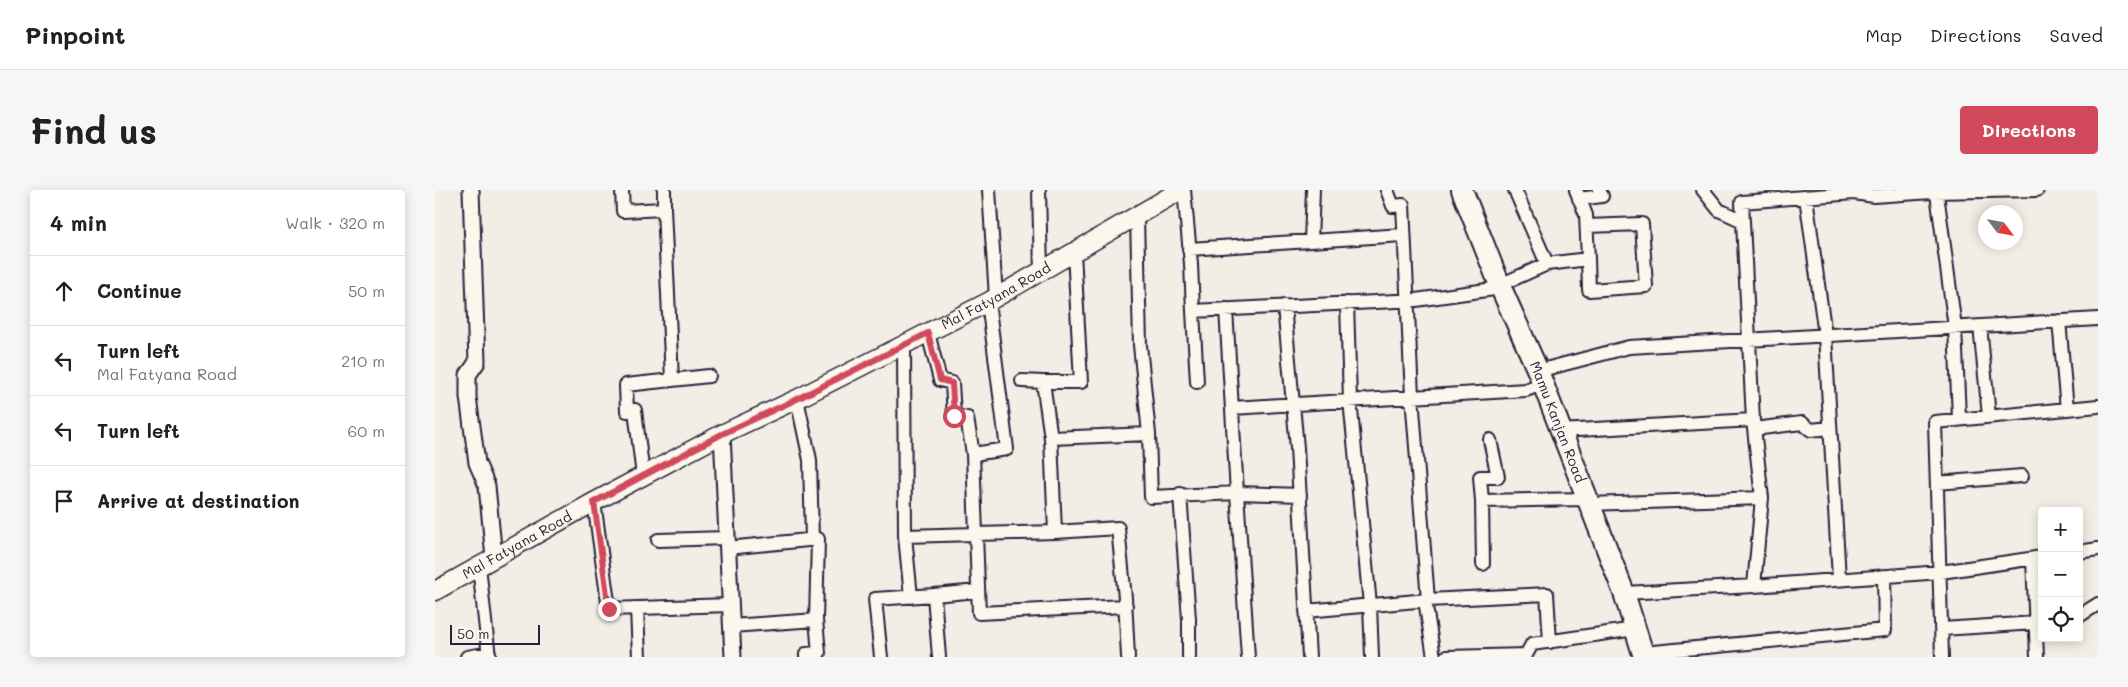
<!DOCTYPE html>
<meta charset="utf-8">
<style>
body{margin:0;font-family:Mali,sans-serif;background:#f6f6f6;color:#202124}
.controls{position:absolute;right:15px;bottom:15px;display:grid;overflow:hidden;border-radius:5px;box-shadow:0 2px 12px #0003}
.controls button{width:45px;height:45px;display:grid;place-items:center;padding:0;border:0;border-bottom:1px solid #e0e0e0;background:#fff;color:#202124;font:25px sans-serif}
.compass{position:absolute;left:1543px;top:15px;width:45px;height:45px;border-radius:50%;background:#fff;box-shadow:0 2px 12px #0003;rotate:122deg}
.scale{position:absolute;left:15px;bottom:12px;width:90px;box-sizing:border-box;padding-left:5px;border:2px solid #22223b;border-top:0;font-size:14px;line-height:18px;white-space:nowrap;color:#22223b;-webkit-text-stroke:4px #fbf7ec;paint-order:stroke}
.stop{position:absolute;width:15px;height:15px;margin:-11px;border:4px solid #d1495b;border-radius:50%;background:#fff}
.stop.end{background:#d1495b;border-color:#fff;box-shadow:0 1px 5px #0008}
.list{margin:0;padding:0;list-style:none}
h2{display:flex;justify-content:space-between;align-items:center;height:65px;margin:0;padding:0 20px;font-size:21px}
h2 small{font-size:16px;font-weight:400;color:#757577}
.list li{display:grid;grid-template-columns:32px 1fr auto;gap:15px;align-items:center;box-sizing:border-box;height:70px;padding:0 20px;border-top:1px solid #e0e0e0}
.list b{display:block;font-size:19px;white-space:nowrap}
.list p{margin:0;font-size:16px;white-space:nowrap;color:#757577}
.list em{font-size:16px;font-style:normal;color:#757577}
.icon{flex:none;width:28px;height:28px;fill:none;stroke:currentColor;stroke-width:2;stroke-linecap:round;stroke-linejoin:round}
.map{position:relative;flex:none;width:1663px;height:467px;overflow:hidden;border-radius:5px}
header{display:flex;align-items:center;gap:30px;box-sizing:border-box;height:70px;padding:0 25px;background:#fff;border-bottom:1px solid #e0e0e0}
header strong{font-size:24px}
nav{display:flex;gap:28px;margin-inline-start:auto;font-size:18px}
.intro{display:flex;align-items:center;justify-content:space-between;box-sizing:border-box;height:120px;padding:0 30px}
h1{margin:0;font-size:35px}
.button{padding:12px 22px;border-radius:5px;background:#d1495b;color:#fff;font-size:18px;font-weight:700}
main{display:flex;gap:30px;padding:0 30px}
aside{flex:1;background:#fff;border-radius:5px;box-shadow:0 2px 12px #0003}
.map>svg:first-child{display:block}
</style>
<header>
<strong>Pinpoint</strong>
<nav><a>Map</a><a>Directions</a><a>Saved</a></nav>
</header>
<div class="intro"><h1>Find us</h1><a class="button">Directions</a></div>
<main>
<aside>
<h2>4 min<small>Walk · 320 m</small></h2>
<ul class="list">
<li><svg class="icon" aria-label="ahead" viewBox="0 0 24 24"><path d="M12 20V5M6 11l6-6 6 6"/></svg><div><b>Continue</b></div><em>50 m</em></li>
<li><svg class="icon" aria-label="left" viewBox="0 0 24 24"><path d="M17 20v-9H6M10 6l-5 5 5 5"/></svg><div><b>Turn left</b><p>Mal Fatyana Road</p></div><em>210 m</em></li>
<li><svg class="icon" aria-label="left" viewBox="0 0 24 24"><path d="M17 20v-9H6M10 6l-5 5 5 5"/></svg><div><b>Turn left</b></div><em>60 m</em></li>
<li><svg class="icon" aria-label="arrive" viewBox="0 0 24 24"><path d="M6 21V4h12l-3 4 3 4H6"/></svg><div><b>Arrive at destination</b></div></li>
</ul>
</aside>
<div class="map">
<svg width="1663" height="467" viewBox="0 0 1663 467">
<rect width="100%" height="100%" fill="#f2eee5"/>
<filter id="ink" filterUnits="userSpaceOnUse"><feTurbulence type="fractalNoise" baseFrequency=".02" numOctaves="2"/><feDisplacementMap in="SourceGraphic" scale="10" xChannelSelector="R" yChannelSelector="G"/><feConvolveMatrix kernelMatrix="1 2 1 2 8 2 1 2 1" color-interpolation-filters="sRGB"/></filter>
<g filter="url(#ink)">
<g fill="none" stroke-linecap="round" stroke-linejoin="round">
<defs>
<path id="minor" d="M187,0L188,21L229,19V0
M554,0L561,107
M604,0L606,81
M749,0L756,74L758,121
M952,0L958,16L968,15L977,206L993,410
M1080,0L1112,74
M1268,0L1284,20L1308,31
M1496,0L1497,2L1502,4L1520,137L1524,228
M1371,7L1390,145L1404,389
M1144,9L1167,6L1164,0
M229,19L237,189
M702,27L705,155L714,244L716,307L802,303L791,119
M1152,36L1207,34L1211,96L1154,100L1153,69
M876,51L878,0
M754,59L968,45
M1065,95L1112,74L1153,69L1151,25L1141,0
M912,113L915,210L935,415L937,467
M849,116L862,258L874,467
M1624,131L1632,219
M1545,136L1554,226
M493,143L505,190L517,193L519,226L532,228L538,264L572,259L553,112
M469,155L470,346L541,344L544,423L691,416
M1103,181L1194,157L1663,129
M587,191L608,192
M762,192L758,121L981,110L1066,98
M362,209L375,270L377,349
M797,218L1091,200L1107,194
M1319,239L1367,233L1376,240L1395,238
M1125,241L1318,230
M616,248L608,192H646L639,62
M538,264L541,344L620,342
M208,286L200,220L192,221L191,195L274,186
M1502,293L1587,286
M745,304L754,429V467
M1047,311L1045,287H1063L1055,250
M159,312L174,419L295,415
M1154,314L1327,308
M470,346L476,407
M223,350L292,348
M292,358L383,349L381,430L296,436
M1644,362L1663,359
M1598,369L1602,467
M1048,374L1047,311L1152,309
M44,376L54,467
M1319,396L1506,382L1607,367
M1189,403L1319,396L1327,308L1318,230L1307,12L1419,3L1439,6L1497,2L1602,0
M499,405L543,401
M990,410L999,467
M202,418L204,467
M871,421L993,410L1112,404L1115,452
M1644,426L1663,414
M1507,439L1601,433
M1208,463L1450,440L1449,386
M32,467L54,463
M371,467V464L384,463L381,430
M446,467L440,409L499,405L504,467
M693,467L690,408L683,338L620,342L616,248L714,244
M813,467L802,303L865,305
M1011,467L1091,465L1097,454L1200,439
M1507,467L1500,232L1663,216"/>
<path id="tertiary" d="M36,0L42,172L33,185V207L42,273L52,296L59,368
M287,244L298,467"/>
<g id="secondary">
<path id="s1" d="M0,401L159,312L287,244L362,209L553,112L746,0"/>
</g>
<g id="primary">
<path id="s2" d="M1027,0L1066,98L1103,181L1189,403L1209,467"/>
</g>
</defs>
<use href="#minor" stroke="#22223b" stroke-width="16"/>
<use href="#tertiary" stroke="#22223b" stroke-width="19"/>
<use href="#secondary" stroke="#22223b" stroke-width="21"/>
<use href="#primary" stroke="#22223b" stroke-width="24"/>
<use href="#minor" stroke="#fbf7ec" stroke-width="12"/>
<use href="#tertiary" stroke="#fbf7ec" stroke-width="15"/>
<use href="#secondary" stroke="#fbf7ec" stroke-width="18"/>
<use href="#primary" stroke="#fbf7ec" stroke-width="20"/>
</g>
</g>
<g fill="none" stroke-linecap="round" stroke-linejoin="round" filter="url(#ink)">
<path stroke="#d1495b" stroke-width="6" d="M174,419L159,312L287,244L362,209L493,143L505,190L517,193L519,226"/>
</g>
<g text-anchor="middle" stroke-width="4" stroke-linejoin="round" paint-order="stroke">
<g font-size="14" fill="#22223b" stroke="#fbf7ec">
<text dy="5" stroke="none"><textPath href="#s1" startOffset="634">Mal Fatyana Road</textPath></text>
<text dy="5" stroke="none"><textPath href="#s2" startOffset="251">Mamu Kanjan Road</textPath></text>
<text dy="5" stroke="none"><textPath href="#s1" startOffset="94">Mal Fatyana Road</textPath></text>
</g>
</g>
</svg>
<div class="controls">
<button>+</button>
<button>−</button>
<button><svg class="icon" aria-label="locate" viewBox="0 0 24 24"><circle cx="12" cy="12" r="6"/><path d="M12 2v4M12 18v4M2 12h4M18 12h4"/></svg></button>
</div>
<svg class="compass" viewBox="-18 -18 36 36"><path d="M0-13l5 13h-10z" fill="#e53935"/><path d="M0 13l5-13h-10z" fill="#757577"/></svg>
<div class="scale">50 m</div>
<div class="stop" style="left:519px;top:226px"></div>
<div class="stop end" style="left:174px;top:419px"></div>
</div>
</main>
